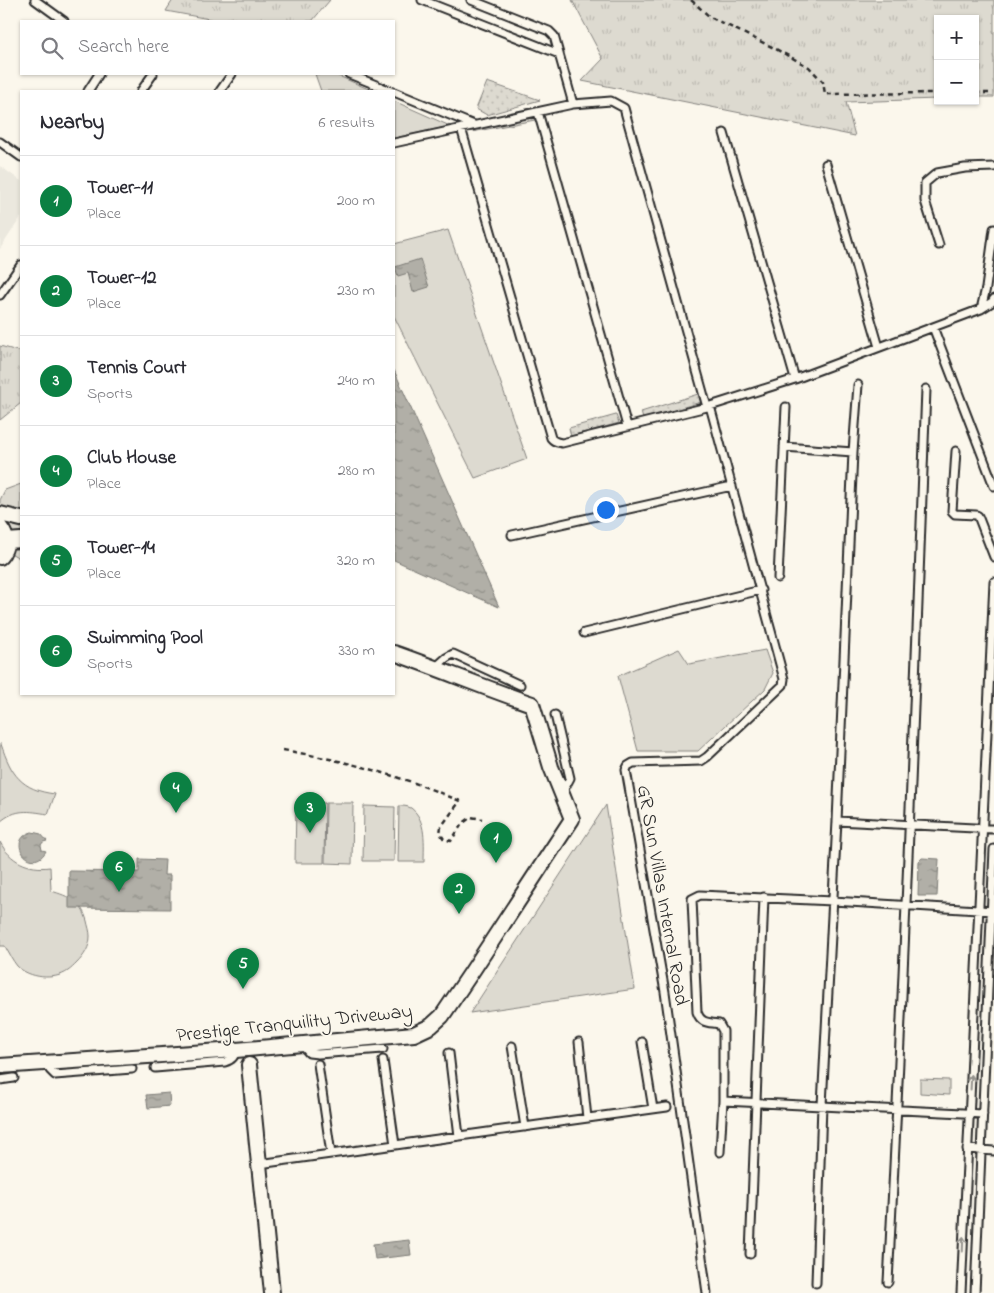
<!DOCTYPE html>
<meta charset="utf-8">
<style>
body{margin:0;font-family:"Indie Flower",sans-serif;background:#f2f2f3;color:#2b2b33}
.controls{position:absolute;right:15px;top:15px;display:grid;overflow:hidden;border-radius:0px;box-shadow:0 1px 4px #0004}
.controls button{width:45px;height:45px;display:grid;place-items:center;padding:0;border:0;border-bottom:1px solid #e1e1e2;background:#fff;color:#2b2b33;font:25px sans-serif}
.you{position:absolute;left:605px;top:509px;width:18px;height:18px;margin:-12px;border:4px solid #fff;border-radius:50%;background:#1a73e8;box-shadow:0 0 0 8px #1a73e833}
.badge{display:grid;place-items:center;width:32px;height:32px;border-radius:50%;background:#0b8043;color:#fff;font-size:16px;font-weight:700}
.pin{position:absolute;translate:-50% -41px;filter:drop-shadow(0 1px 2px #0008)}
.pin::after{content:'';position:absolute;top:26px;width:18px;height:15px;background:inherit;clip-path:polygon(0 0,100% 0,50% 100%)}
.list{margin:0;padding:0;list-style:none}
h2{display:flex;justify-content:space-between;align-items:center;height:65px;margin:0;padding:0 20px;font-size:21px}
h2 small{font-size:16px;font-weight:400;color:#7c7c81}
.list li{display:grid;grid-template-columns:32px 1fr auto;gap:15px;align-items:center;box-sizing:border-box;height:90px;padding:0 20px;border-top:1px solid #e1e1e2}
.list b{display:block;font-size:19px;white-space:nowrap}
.list p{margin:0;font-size:16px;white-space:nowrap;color:#7c7c81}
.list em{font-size:16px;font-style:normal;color:#7c7c81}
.icon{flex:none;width:28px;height:28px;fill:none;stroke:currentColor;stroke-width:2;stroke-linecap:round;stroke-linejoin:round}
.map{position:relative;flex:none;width:994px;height:1293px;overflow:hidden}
.search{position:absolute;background:#fff;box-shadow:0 1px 4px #0004;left:20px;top:20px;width:375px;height:55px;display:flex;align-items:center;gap:12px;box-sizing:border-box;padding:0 18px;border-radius:0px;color:#7c7c81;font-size:19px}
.panel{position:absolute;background:#fff;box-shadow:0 1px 4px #0004;left:20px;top:90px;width:375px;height:605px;border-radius:0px}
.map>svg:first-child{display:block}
</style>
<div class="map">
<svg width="994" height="1293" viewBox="0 0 994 1293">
<defs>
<pattern id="grass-tufts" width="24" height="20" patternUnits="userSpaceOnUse" patternTransform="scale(1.25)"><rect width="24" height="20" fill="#dddad0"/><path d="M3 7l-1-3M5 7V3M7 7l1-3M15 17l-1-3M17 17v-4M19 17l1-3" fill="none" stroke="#bebbb3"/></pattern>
<pattern id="garden-dots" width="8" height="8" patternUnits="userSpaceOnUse" patternTransform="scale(1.25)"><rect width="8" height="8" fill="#dddad0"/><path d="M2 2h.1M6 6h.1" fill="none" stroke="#bebbb3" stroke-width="1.8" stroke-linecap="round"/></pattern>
<pattern id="water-ripples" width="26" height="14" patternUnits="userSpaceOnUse" patternTransform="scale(1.25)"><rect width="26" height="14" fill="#b1afa7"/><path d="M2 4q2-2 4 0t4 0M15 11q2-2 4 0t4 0" fill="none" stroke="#908f88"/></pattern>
</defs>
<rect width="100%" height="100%" fill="#fbf7ec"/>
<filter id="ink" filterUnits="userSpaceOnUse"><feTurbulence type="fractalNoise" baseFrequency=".02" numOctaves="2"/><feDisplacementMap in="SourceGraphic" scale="10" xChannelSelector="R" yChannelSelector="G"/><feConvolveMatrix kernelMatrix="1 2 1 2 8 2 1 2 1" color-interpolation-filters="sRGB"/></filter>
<g filter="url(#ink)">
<path fill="#ebe8de" d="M0,166L21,181V217L0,249Z"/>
<path fill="url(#grass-tufts)" stroke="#84827e" d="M173,0H330L312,21H220L166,11Z
M572,0H994V97H975V19H938V99L846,102L855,136L582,81L603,59Z
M533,114L535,120L472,132L470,128Z
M0,346L21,352V403L0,420Z"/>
<path fill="#dddad0" stroke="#84827e" d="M315,74H334L373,91H321Z
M394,101L450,126L394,138Z
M448,230L527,459L475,478L394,316V244Z
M21,484V559L7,551L0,538V500L5,490Z
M679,649L689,664L765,650L773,673L765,689L698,751H638L618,676Z
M0,744H1C11,774 21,790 55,794L48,814C29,811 16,808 0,822Z
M296,803H325L324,863H295Z
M326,803H353L352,864L325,863Z
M606,805L635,989L470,1013Z
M364,806L395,807L394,861H363Z
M399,806C403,806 407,806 411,808C427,820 424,845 424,862H398Z
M0,842C10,861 28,870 50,867L51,891C69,896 82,902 87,921C88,926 90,931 90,936C90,947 84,956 77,963C74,966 71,969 68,971C54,981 29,978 17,966C13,961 8,952 5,946H0Z
M920,1079L949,1080V1095L920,1093Z"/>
<path fill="url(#garden-dots)" stroke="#84827e" d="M487,82L540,100L487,115L476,109Z
M698,394L701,402L643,419L641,412Z
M616,415L619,423L571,436L569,428Z"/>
<path fill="url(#water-ripples)" stroke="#7b7a75" d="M420,259L429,287L413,292L408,273L398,276L395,267Z
M394,370L499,607L394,560Z
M32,832L41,834L47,841L43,842L41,845L42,850L46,851C32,876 4,840 32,832Z
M922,858L939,859L937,896H918L919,861Z
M139,859L165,860L164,875H170V909L69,908V871L139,872Z
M169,1093L170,1106L148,1108L146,1095Z
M409,1240L411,1255L375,1259L373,1244Z"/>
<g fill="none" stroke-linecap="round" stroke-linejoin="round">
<defs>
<path id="service" d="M35,0L64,21
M422,0L559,54
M471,0L549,31L554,36L573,104
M349,74L391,91
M88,91L99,74
M141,91L153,74
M220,91L232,74
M394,92L474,125
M538,112L627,426
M461,128L551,438C554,442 557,442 562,443L707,407L795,379L981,309L992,302L994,299
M724,133L795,379
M0,142L21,157
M394,143L573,104L611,101L624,108L707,407
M826,164L879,347
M939,245L925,201V183L937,173L965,168L994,167
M0,295L21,265
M981,309L986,288L994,229
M933,327L994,486
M784,447L853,452
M956,451L952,511L955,514L976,515L978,516L994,557
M512,535L732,486
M778,578L786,407
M584,633L761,590
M436,667L446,658L453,654L520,685
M555,715L570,778L562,793
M837,821L994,829
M579,1042L587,1118
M642,1042L653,1109
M301,1044L309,1053L318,1054L383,1049
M512,1046L525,1127
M449,1053L459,1136
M383,1060L395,1145
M48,1063L50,1070L55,1075L132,1069
M318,1064L331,1154
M155,1068L225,1062C232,1060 235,1057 236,1050
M0,1080L14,1078
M723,1101V1031L719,1024C709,1022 701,1024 697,1012L692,899L700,895L833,901L994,911
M967,1149L994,1151
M720,1152L723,1101L983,1114
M259,1164L667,1107
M750,1254L764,897
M888,1282C904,985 915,687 926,389
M816,1283L822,1105L837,821L853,452L858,385
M707,1293L665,992L626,770L628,766L633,763L701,761L707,757L783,685L784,679L710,406
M961,1293L994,582
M975,1293L994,849"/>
<path id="minor" d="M0,514L21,519
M0,527C8,537 8,547 0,557
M7,541L21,540
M249,1065L272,1293
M0,1066L236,1050L414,1034L431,1026L442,1016L471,973L572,819L551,767L532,704C485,688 440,669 394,653"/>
</defs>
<use href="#service" stroke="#2b2b2b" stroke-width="11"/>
<use href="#minor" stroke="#2b2b2b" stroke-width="18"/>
<path stroke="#2b2b2b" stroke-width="2.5" stroke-dasharray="5 4" stroke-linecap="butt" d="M691,0L710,17L772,47L809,67L823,82L825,94L938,93
M975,93H989
M283,750C323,757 361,765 399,778C420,784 440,793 460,801L441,827L440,833L444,839L451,841L462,824L471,817L482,819"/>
<use href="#service" stroke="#fbf7ec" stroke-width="7"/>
<use href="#minor" stroke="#fbf7ec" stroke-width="14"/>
</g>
<defs><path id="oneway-shaft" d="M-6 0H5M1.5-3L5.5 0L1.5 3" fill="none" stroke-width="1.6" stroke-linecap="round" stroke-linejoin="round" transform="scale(1.25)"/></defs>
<g stroke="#93918c">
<use href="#oneway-shaft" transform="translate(971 1082) rotate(-87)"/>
<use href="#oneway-shaft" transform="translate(963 1244) rotate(-88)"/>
</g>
</g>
<g text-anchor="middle" stroke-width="4" stroke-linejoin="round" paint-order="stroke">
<g font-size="20" fill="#2b2b2b" stroke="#fbf7ec">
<text transform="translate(664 895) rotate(80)" y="7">GR Sun Villas Internal Road</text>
<text transform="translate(294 1022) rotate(-6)" y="7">Prestige Tranquility Driveway</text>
</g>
</g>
</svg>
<div class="controls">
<button>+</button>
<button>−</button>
</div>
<div class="you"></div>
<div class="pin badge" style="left:496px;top:863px">1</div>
<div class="pin badge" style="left:459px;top:914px">2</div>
<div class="pin badge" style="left:310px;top:833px">3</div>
<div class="pin badge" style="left:176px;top:813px">4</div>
<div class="pin badge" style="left:243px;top:989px">5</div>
<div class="pin badge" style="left:119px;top:892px">6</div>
<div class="search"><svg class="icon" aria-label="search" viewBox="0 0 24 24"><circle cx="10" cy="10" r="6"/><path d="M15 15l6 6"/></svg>Search here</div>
<section class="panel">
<h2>Nearby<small>6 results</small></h2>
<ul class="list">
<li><span class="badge">1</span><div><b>Tower-11</b><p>Place</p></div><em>200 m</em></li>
<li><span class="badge">2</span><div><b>Tower-12</b><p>Place</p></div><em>230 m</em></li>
<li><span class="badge">3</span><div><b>Tennis Court</b><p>Sports</p></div><em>240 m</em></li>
<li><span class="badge">4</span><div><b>Club House</b><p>Place</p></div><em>280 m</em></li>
<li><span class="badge">5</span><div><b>Tower-14</b><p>Place</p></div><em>320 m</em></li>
<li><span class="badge">6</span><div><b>Swimming Pool</b><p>Sports</p></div><em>330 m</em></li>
</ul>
</section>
</div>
